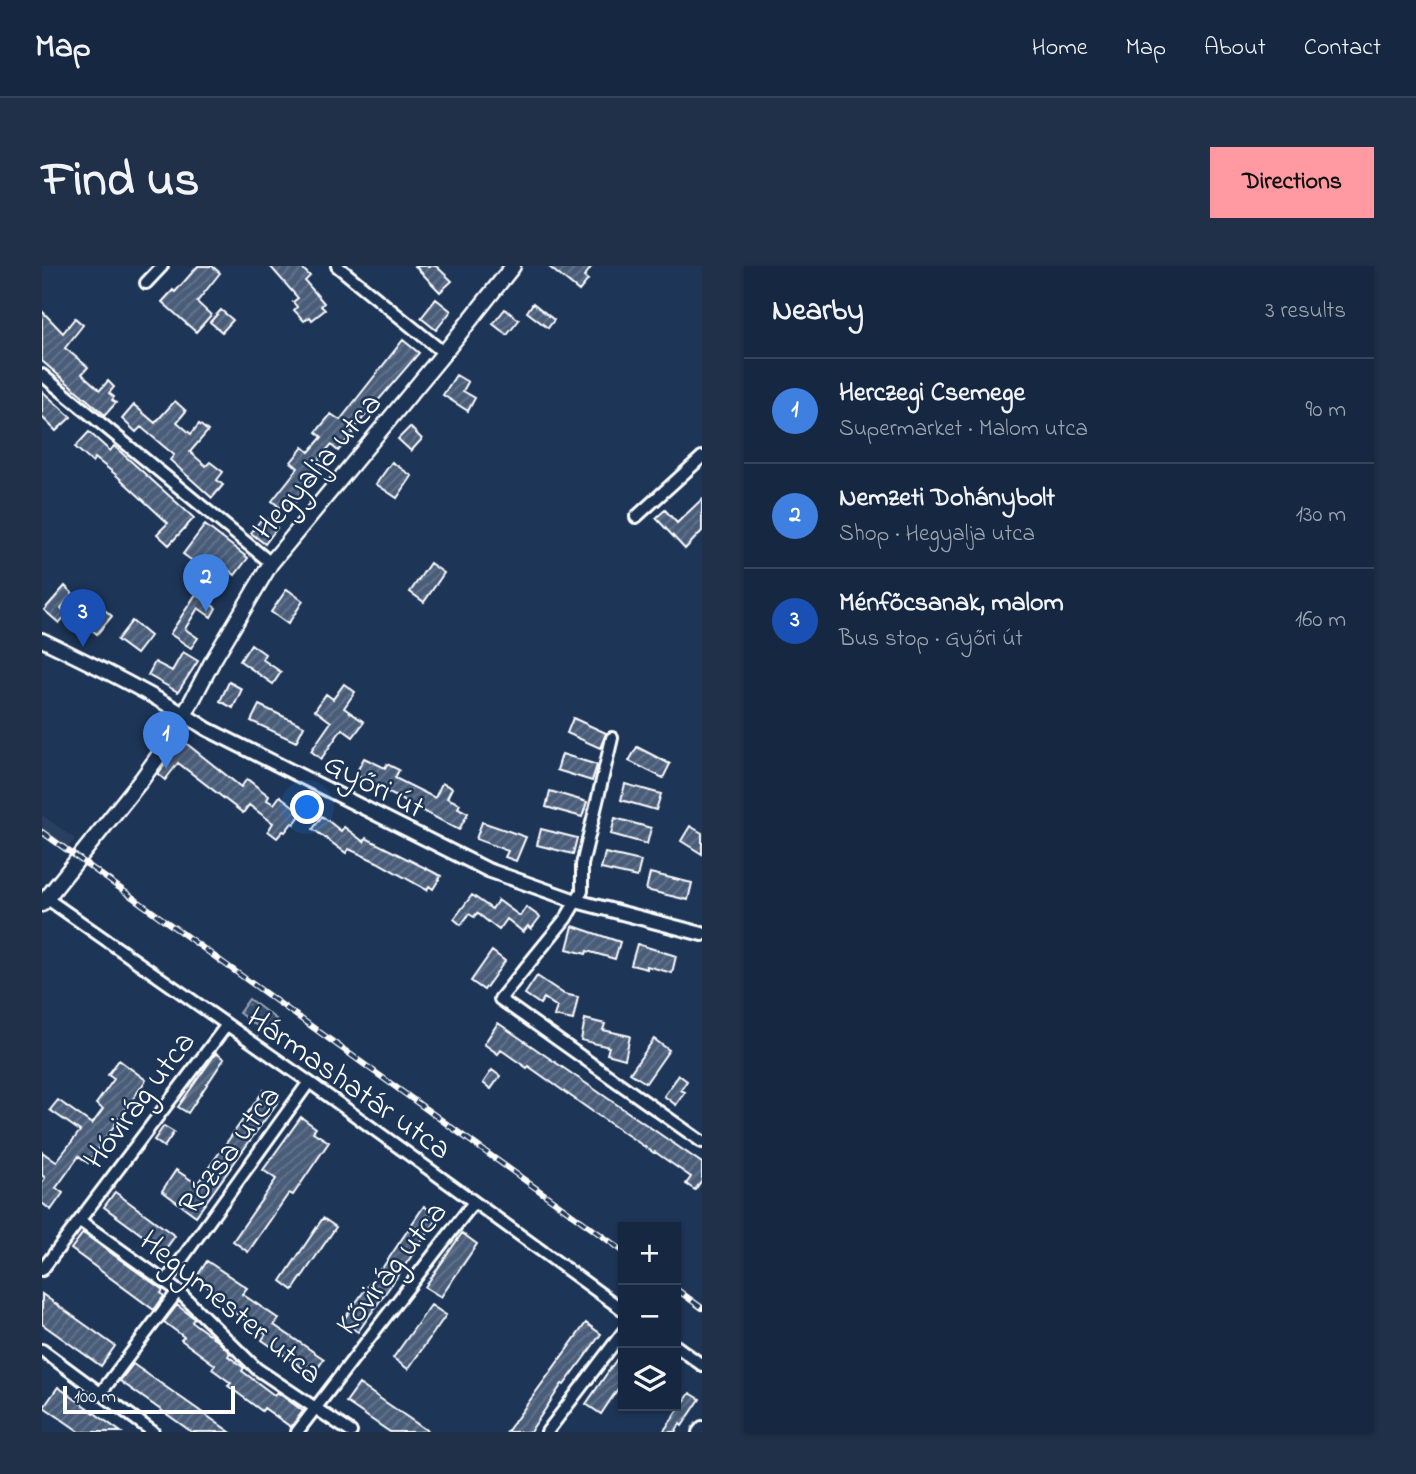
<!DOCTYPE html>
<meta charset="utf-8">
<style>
body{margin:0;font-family:"Indie Flower",sans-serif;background:#1f3048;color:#f1f3f6}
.controls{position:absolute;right:21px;bottom:21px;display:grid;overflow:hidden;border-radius:0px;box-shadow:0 2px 5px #0004}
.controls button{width:63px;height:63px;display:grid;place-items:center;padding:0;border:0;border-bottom:2px solid #35445a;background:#162841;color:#f1f3f6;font:35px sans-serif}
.scale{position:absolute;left:21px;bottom:18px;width:172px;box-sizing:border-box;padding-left:7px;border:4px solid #fff;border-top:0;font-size:19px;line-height:24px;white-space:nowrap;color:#fff;-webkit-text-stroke:5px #1d3557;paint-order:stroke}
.you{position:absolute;left:266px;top:542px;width:24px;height:24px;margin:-18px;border:5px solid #fff;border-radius:50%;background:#1a73e8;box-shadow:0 0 0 10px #1a73e833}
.badge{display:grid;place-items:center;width:46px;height:46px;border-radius:50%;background:#ff9aa2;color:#fff;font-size:23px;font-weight:700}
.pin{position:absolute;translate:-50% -58px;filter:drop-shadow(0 2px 4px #0008)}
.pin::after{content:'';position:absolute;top:37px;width:24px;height:21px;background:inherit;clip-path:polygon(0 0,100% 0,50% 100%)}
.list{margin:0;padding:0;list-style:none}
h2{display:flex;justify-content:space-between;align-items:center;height:91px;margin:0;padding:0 28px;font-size:30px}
h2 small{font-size:23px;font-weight:400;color:#9ea6b1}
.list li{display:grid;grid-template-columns:46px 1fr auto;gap:21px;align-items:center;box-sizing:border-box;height:105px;padding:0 28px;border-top:2px solid #35445a}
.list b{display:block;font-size:26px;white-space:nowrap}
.list p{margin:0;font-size:23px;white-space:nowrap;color:#9ea6b1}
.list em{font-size:23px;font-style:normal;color:#9ea6b1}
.icon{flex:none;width:38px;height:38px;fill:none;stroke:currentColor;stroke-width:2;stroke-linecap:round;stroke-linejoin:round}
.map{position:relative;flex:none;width:660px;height:1166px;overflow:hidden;border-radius:0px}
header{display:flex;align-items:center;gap:42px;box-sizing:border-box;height:98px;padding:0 35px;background:#162841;border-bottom:2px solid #35445a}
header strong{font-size:33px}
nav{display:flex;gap:38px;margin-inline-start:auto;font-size:24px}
.intro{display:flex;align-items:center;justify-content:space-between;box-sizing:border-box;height:168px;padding:0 42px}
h1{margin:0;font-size:49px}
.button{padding:18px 32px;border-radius:0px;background:#ff9aa2;color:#111;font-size:24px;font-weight:700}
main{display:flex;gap:42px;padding:0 42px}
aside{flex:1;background:#162841;border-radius:0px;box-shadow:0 2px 5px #0004}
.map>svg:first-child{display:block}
</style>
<header>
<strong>Map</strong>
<nav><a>Home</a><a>Map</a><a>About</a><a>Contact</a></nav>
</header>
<div class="intro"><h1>Find us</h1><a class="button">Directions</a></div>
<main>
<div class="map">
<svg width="660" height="1166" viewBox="0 0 660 1166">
<defs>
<pattern id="park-dots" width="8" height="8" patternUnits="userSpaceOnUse" patternTransform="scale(1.75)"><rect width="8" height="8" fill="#364b69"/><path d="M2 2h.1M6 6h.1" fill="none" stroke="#546680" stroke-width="1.8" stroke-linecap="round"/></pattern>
<pattern id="building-hatch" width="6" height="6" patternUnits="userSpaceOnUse" patternTransform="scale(1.75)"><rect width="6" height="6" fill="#4a5d79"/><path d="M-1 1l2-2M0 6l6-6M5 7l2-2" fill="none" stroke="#65758d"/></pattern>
</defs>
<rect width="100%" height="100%" fill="#1d3557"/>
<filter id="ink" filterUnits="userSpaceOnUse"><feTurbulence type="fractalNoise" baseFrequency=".0143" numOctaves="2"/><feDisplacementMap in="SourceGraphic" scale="14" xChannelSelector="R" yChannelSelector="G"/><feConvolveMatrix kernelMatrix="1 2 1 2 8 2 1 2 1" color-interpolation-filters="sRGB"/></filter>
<g filter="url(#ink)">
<path fill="#2a4161" d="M0,549L33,573L22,586L0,571Z"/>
<path fill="url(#park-dots)" stroke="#9aa5b4" stroke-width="2" d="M207,733L234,753L225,767L197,747Z"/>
<path fill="url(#building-hatch)" stroke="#fff" stroke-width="2" d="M156,0H170L178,7L155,36L169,49L154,66L120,36L131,24L133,26Z
M228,0H258L268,10L263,15L282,37L279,40L283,44L270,54L268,51L262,55L252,44L255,41L251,36L256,32Z
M373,0H394L410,15L398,26Z
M506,0H550L542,11L546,14L537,25Z
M394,33L409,45L394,64L379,52Z
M491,37L512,54L506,62L485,46Z
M463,43L477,54L465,69L451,58Z
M179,44L191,54L180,66L168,56Z
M0,45L21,67L33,52L41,59L23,82L46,101L40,108L58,124L66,115L72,121L67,127L72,131L70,134L74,137L63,149L0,95Z
M361,74L377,87L310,165L312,166L296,185L289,179L276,194L281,198L245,247L230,235L256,202L249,196L261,181L267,186L280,171L274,166L289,148L298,154Z
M414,109L426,116L421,125L433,132L426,145L401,129Z
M0,125L29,151L14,165L0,151Z
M133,135L144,145L135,156L149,168L157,158L166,165L148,186L164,200L168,196L181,206L175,214L181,219L170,232L128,194L132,189L99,161L94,166L80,153L92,139L113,157Z
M368,161L380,173L369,185L356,173Z
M47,166L68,185L72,180L152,252L127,279L115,268L126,257L73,208L53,192L50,196L33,181Z
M350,196L370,210L355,232L334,218Z
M660,233V265L643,283L614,252L623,244L635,257Z
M221,251L235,262L223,278L209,267Z
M163,259L206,292L193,309L169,291L160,302L141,288Z
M388,297L402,307L382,336L368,326Z
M23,320L31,328L19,342L25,348L17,357L2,344Z
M245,323L261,335L246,358L229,346Z
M154,328L174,342L169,351L156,342L143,363L156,372L149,382L128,368Z
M56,338L70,350L55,368L40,356Z
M90,355L108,370L94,388L75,374Z
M209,378L223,388L220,393L239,406L231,418L198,395Z
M141,386L156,395L136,426L106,409L113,396L130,405Z
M187,416L200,423L191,442L178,435Z
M302,418L313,426L302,442L322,456L311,471L300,463L279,493L269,485L289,456L273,444L284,428L291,433Z
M217,439L262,460L254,476L209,455Z
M531,452L564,467L558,482L525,467Z
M140,474L199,521L205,513L227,530L225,534L232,538L238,530L260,547L252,558L250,557L243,566L241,565L235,572L226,565L231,557L207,539L201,547L136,497L123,514L116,508Z
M595,481L628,498L621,512L587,495Z
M520,488L555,499L550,515L515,504Z
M322,492L343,502L345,498L357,504L353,512L393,532L400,517L410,522L405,532L418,538L416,542L426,547L417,564L313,509Z
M583,518L619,528L614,544L579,534Z
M508,525L545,536L540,551L504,541Z
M280,550L299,565L302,561L322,576L324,572L399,610L391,623L387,620L385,624L335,596L307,583L304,587L271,563Z
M573,552L609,562L605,578L569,568Z
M440,556L484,571L474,595L463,591L466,585L434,573Z
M648,560L660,567V588L639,575Z
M499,563L535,572L531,588L495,579Z
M563,587L599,595L595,611L559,603Z
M608,607L650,617L646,634L604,624Z
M430,629L450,643L456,634L478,650L484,641L498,651L489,663L486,660L481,666L465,653L457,664L435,647L432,651L427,648L419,659L412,653Z
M531,660L578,676L573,693L545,685L544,688L525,683Z
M595,678L634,690L630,707L605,700V703L589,699Z
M450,685L463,695L442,724L429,715Z
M495,710L522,728L536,731L531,754L512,750L515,741L502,732L498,738L483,728Z
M543,753L563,758L561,764L588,770L583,793L565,788L567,781L539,774Z
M456,757L660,897V914L653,924L644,918L649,911L613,886L612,887L554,848L486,800L485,802L459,784L456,788L442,778Z
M612,773L627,784L604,817L588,807Z
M174,787L182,793L146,847L136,841Z
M77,794L104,814L46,897L37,890L14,922L21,927L9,944L0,937V917L3,912L0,909V886L14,896L38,865L8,844L16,834L50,858L61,843L54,838L72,813L66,809Z
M450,804L458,810L449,823L441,817Z
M637,809L645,815L639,824L643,826L634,839L622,830Z
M222,824L237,834L154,950L120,925L134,904L155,918Z
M259,851L274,862L271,866L287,876L251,929L247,927L206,986L191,975L234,913L221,904Z
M122,860L132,866L122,881L112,874Z
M73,926L133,970L122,985L62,941Z
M382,940L397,951L316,1066L300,1056L338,1003L339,1004Z
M281,952L294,961L251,1024L239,1015Z
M41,967L121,1024L119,1027L122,1030L112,1044L29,983Z
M420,967L435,978L399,1031L383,1021Z
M165,995L205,1022L200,1028L237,1053L232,1059L282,1093L271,1109L220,1074L224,1068L188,1044L192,1038L154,1012Z
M0,1028L73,1080L59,1100L0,1058Z
M135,1039L152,1052L150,1056L176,1075L188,1087L186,1090L202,1102L200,1105L232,1129L235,1126L261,1145L249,1161L222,1142L220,1145L186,1120L189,1117L170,1103L173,1099L139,1074L142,1071L122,1056Z
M389,1039L404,1049L366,1103L351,1092Z
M544,1057L559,1068L544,1089L522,1119L520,1118L488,1166H465Z
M581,1084V1115L559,1148L544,1138Z
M91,1098L188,1166H150L78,1115Z
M317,1118L387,1166H348L304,1136Z
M16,1121L79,1166H38L2,1141Z
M648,1127L658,1133L640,1160L638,1158L633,1166H621Z"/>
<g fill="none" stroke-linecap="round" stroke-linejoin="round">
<defs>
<path id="minor" d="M295,0L402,87
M104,17L120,0
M0,109L229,297
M594,251L660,191
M570,472L540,599V625L524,652L458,733L660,876
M4,632L267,816L581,1044
M38,955L136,1025L215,1103L309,1166
M0,1004L184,760
M124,1015L267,816
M634,1080L660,1099
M0,1084L111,1166
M58,1128L136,1025
M255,1166L432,936
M505,1166L581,1066
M656,1166L660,1161"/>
<path id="tertiary" d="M0,374C56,401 113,429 165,463L446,604L534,635L660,668"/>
<path id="secondary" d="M0,638L100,513L133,467L170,396L229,297L402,87L471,0"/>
</defs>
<use href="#minor" stroke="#fff" stroke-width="16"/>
<use href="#tertiary" stroke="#fff" stroke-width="18"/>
<use href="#secondary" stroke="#fff" stroke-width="19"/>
<use href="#minor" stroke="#1d3557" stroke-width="10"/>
<use href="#tertiary" stroke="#1d3557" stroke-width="12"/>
<use href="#secondary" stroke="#1d3557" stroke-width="14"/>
<defs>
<path id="rail" d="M0,566L581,985
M634,1023L660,1042"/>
</defs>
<use href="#rail" stroke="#fff" stroke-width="6"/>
<use href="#rail" stroke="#1d3557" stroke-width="3.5" stroke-dasharray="10" stroke-linecap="butt"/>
</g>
</g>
<g text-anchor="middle" stroke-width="5" stroke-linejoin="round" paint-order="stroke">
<g font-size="32" fill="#fff" stroke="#1d3557">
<text transform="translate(274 199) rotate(-50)" y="11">Hegyalja utca</text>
<text transform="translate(333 518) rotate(27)" y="11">Győri út</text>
<text transform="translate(308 816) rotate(35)" y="11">Hármashatár utca</text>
<text transform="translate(96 833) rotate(-53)" y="11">Hóvirág utca</text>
<text transform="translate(186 883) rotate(-54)" y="11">Rózsa utca</text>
<text transform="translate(348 1001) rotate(-52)" y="11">Kővirág utca</text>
<text transform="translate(190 1040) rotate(39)" y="11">Hegymester utca</text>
</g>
</g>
</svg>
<div class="controls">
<button>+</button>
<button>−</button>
<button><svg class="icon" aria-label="layers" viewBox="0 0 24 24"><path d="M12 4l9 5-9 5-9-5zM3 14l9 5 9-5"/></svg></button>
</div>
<div class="scale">100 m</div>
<div class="you"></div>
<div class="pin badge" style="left:124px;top:503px;background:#3f7fe0">1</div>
<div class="pin badge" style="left:164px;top:346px;background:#3f7fe0">2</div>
<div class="pin badge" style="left:41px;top:381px;background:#1a4fb4">3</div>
</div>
<aside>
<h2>Nearby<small>3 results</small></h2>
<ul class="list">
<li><span class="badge" style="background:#3f7fe0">1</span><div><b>Herczegi Csemege</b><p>Supermarket · Malom utca</p></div><em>90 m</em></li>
<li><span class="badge" style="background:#3f7fe0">2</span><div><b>Nemzeti Dohánybolt</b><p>Shop · Hegyalja utca</p></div><em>130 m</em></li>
<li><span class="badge" style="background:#1a4fb4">3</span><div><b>Ménfőcsanak, malom</b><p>Bus stop · Győri út</p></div><em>160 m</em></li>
</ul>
</aside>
</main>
